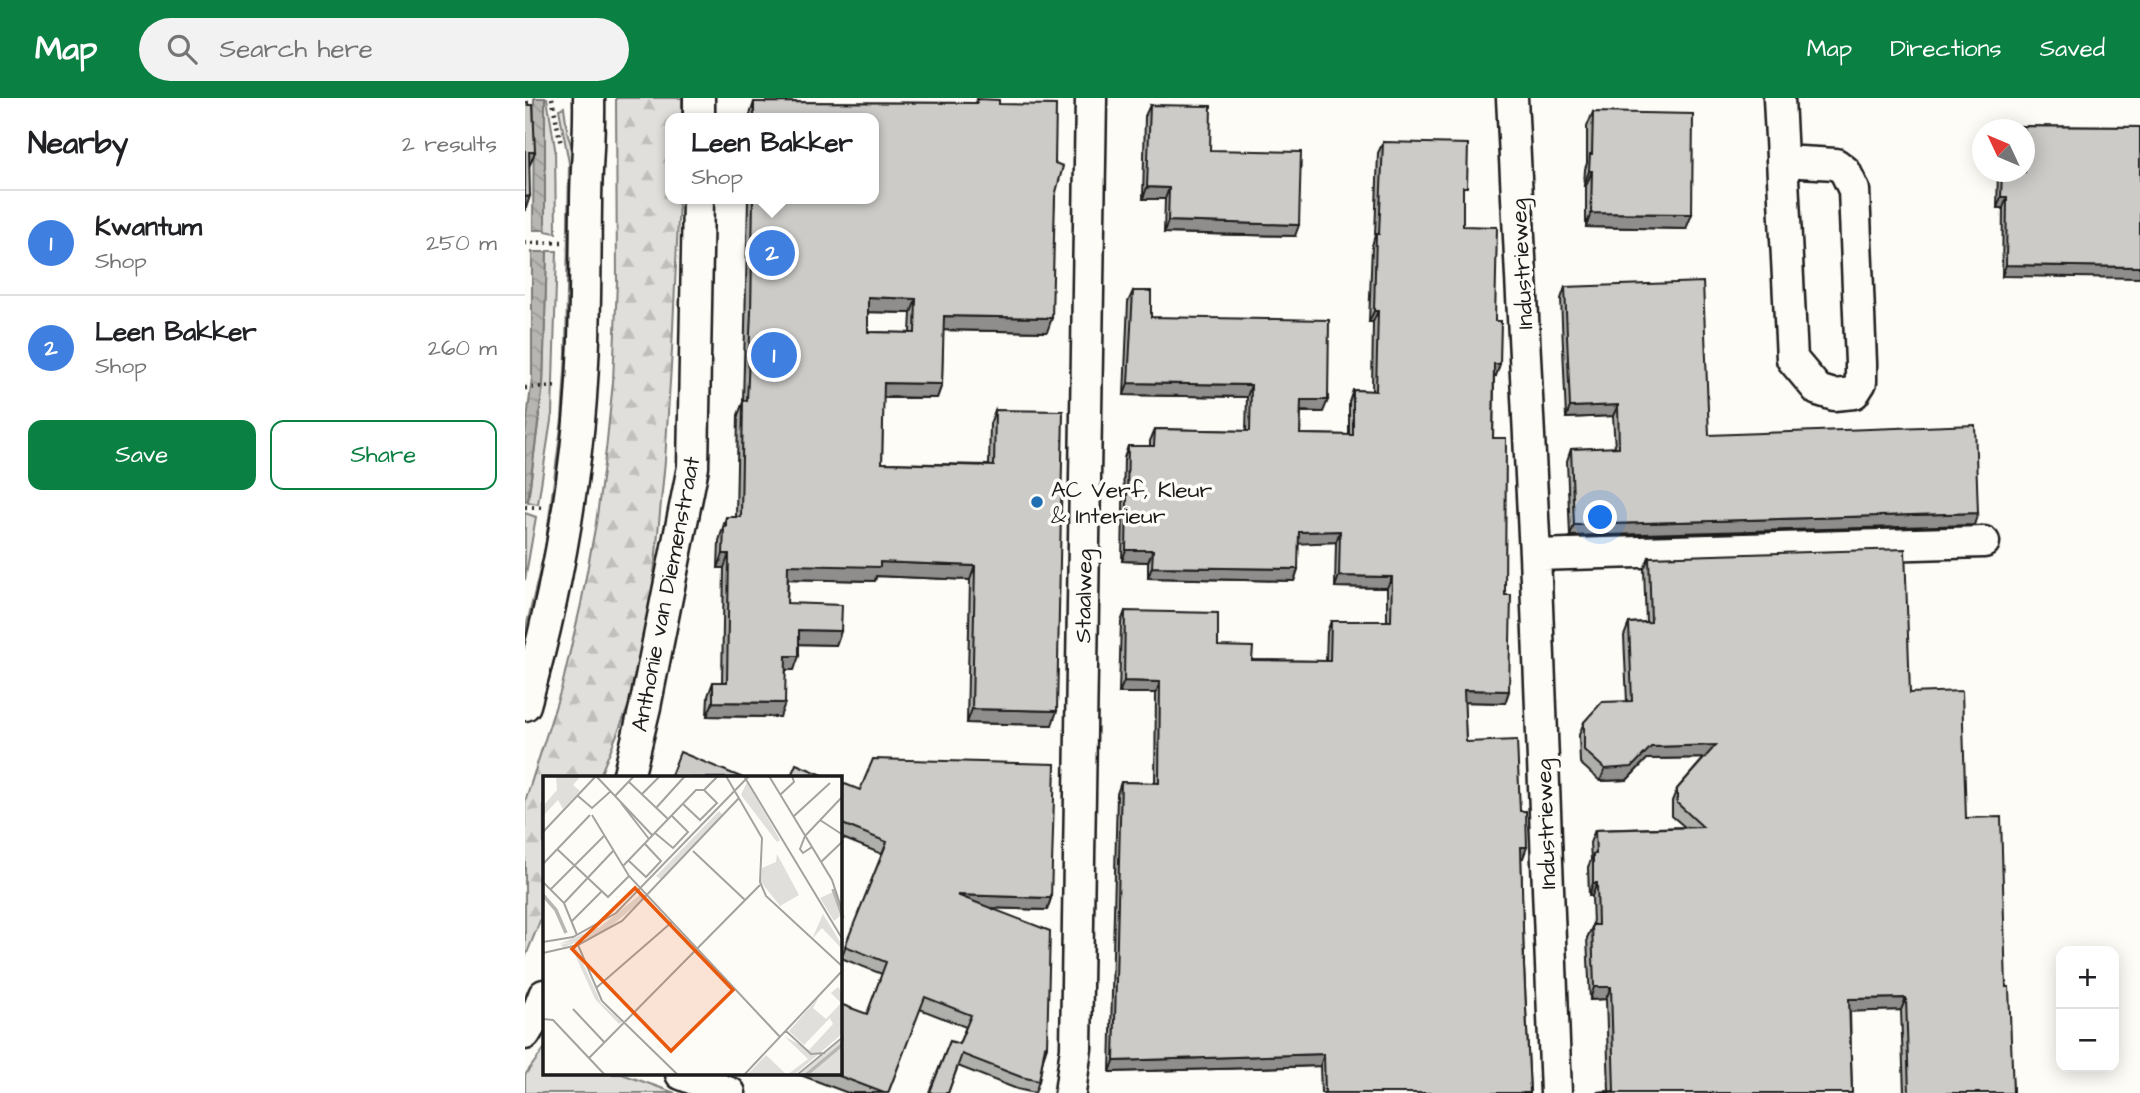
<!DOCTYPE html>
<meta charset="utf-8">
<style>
body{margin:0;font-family:"Architects Daughter",sans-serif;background:#f2f2f2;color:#202124}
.controls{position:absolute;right:21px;bottom:21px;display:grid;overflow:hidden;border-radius:14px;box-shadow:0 4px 18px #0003}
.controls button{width:63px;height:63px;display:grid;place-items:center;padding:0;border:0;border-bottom:2px solid #e0e0e0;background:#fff;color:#202124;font:35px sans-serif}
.compass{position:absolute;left:1447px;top:21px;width:63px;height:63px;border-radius:50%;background:#fff;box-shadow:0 4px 18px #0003;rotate:314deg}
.you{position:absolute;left:1076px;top:420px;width:24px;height:24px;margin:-18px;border:5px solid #fff;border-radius:50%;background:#1a73e8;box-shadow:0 0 0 10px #1a73e833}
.badge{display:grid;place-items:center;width:46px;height:46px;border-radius:50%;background:#0b8043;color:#fff;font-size:23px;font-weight:700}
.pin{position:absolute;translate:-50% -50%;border:4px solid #fff;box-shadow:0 2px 7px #0006}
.popup{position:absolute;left:140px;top:15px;width:214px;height:91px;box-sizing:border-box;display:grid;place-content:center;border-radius:14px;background:#fff;filter:drop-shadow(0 2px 5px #0005);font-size:23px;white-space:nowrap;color:#757577}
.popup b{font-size:26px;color:#202124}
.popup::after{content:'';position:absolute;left:50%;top:100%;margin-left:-14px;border:14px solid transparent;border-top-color:#fff}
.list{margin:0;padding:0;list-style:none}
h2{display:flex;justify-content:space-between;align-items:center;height:91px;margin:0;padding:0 28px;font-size:30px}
h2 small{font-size:23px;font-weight:400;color:#757577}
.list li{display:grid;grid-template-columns:46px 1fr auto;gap:21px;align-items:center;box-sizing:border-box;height:105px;padding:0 28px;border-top:2px solid #e0e0e0}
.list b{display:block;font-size:26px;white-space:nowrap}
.list p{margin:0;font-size:23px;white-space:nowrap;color:#757577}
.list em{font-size:23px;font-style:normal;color:#757577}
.actions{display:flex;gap:14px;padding:21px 28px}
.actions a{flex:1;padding:16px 0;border:2px solid #0b8043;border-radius:14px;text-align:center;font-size:24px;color:#0b8043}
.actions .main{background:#0b8043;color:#fff}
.icon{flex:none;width:38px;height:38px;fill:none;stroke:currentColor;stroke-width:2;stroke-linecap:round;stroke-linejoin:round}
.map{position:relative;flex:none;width:1615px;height:995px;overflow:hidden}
header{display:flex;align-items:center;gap:42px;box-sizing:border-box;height:98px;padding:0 35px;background:#0b8043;color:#fff}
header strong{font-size:33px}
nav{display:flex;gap:38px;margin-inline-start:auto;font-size:24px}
.search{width:490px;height:63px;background:#f2f2f2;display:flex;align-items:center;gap:18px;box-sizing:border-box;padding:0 24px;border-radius:38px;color:#757577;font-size:26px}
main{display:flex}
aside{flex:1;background:#fff}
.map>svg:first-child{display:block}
</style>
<header>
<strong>Map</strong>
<div class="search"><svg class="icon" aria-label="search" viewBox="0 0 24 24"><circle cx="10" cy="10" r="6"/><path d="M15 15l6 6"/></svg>Search here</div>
<nav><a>Map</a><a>Directions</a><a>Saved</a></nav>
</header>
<main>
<aside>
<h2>Nearby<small>2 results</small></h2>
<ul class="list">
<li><span class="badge" style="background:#3f7fe0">1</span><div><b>Kwantum</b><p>Shop</p></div><em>250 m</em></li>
<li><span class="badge" style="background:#3f7fe0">2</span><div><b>Leen Bakker</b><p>Shop</p></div><em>260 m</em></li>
</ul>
<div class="actions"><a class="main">Save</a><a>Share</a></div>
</aside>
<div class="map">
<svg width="1615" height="995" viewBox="0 0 1615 995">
<defs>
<pattern id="forest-firs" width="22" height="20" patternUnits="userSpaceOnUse" patternTransform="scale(1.75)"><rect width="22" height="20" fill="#e0dfdb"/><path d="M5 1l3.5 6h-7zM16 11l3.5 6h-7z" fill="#c0bfbb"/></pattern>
<pattern id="water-waves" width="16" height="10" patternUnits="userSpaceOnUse" patternTransform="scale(1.75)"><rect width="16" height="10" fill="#b7b6b2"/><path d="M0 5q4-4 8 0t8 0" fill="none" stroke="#9d9c98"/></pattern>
</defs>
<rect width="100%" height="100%" fill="#fdfcf7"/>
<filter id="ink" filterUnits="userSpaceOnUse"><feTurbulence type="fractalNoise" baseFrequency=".0143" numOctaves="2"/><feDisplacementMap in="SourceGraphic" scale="14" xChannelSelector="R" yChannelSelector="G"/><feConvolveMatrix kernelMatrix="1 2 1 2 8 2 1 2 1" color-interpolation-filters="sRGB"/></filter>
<g filter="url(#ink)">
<path fill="#e0dfdb" stroke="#7e7e7c" stroke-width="2" d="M20,0H22L30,50L31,135L20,133Z
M39,9L43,38L52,63L43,302L30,405L0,557V534L20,451L37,321L41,256L44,65L34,11Z
M22,153H32L27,316L13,406L3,404L18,287Z
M0,415L11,419L0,482Z
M19,951V976H97L150,995H0V977Z"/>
<path fill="url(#forest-firs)" stroke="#7e7e7c" stroke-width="2" d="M91,0H157V20H146V101H154L147,252L140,363L126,507L114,583L74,680H19V813L0,860V704L37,588L56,506L71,425L81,352L88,284L92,183Z"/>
<path fill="url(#water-waves)" stroke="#797876" stroke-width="2" d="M9,0H20V132H8Z
M7,154H22L18,287L3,402L0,403V338L7,280Z"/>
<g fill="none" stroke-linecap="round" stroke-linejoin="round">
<defs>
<path id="minor" d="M987,0L1010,457L1031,995
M1254,0L1267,261L1293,292L1309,297L1329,295L1336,284V265L1329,92L1320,73L1311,66L1257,63
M174,20V0
M1010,457L1459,444
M0,607C24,524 41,438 51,352C61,270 60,188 61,106C61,71 65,36 64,0
M103,680L120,609L168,369L173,101
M0,936L11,918L19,897
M156,976L205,995
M545,995L551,950L566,0"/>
</defs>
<use href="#minor" stroke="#1c1c1c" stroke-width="35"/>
<path stroke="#1c1c1c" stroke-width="4.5" stroke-dasharray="2 5" stroke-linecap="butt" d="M27,0L36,47
M0,145L38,144
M0,290L34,288
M0,409L19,410"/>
<use href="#minor" stroke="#fdfcf7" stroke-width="30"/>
</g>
<path fill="#afafac" stroke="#1c1c1c" stroke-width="2" fill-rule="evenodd" d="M452,1L474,6L530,98L522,234L418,232L417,286L412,300H358L357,365L464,367L465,326L470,312L527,627L442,625L445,482L351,478L350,483L263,481L262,505L316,533L311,547L274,546L269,572H261L255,619L182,618L183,598L188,584H197L199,470H193L194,443L201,419H211L213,317L218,304L220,229L223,101H348V20H224L229,4L451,5ZM343,214L386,215L385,235L343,234Z
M625,7L685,52L770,138L639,135L640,101H618L620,18Z
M1068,14L1161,131L1061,129V88H1059L1060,71L1062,65V29Z
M1477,28L1615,29L1477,178L1478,110H1472L1473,74H1500V32H1476Z
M858,44L938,100V128L970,223L971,278H969L968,340L980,497L984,593L980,605L939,604L941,644L995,713L998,760H996L999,868L1005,995H796L795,968L585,974L592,696L596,684L630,685L631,595H594L596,524L600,513L727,562L801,563L802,534L806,523H862V490L810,489L811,444L773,445V471L769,483L623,480V464L597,463L599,360L603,348H625V343L630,331L721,333L722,299L599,297L603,204L608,193L626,219L798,314H776L775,336L824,337V304L828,292L847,293L848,224H844L847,148L850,137L853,55Z
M1040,189L1184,337L1449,427L1045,438L1042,363L1046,351L1090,350L1088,318L1041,320L1036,201Z
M1124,459L1385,595L1441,720L1481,889L1488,995H1379L1376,912L1325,913L1327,995H1072L1073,994L1084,993L1081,901L1065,902L1062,840L1068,827L1067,798H1064L1063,769L1066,762L1065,745L1070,732L1160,729L1147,718V703L1152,691L1179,660L1122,661L1102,682L1075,683L1055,665L1054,637L1059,624L1102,604L1099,538L1104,525L1121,524L1119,471Z
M315,684L526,800L522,812L465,810L522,949L518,961L514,983L510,995L492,991L433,968L423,995H404L425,943L434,946L441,929L395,911L363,995H323L273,976H315L342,916L357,876L316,860L357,756L315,739Z"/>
<path fill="#8f8e8c" stroke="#1c1c1c" stroke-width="2" d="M4,54H10L2,74Z
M1064,73H1067L1061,88H1059Z
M622,89L644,90L640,101H618Z
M5,98L0,113V99Z
M1476,99H1482L1478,110H1472Z
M1066,115L1167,116L1161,131L1061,129Z
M643,123L774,127L770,138L639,135Z
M1481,167L1615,169V180L1477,178Z
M343,199L391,201L386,215L338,214Z
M849,213H853L848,224H844Z
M419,218L527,220L522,234L414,232Z
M969,266H975L971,278L965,277Z
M359,285L417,286L412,300L354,299Z
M603,285L726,287L722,299L599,297Z
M776,302H803L798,314L772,313Z
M1093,307L1088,318L1041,320L1045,309Z
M1453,415L1449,427L1045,438L1049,427Z
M815,433L811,444L769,446L774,434Z
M601,452H628L623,464L597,463Z
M198,456H204L199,470H193Z
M355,464L450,468L445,482L351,478L350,483L258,481L263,467Z
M627,469L773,471L769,483L623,480Z
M814,478L867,479L862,490L810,489Z
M274,532L316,533L311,547L269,546Z
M261,558H274L269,572H256Z
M599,583L635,584L631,595H594Z
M939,592L984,593L980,605L935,604Z
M188,604L260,605L255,619L182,618Z
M447,611L532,613L527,627L442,625Z
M1191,647L1187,660L1122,661L1102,682L1075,683L1080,671L1126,649Z
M996,749H1002L998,760L992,761Z
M1068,785H1072L1067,798H1064Z
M432,797L526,800L522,812L428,809Z
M1069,889H1086L1081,901L1065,902Z
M1381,900L1376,912L1319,914L1324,901Z
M799,956L795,968L585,974L589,963Z"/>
<path fill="#cccbc8" stroke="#1c1c1c" stroke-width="2" fill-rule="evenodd" d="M452,1L474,2V6L531,7L530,65L538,68L530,98L527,220L419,218L417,286L359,285L357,365L469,368L470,312L538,313L532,613L447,611L450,468L355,464V469L263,467L262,505L317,507L316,533L274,532V558H261L260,605L188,604V584H202L204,456H198L199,429H201V419H216L218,302L222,303L226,214L228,101H348V20H229V4L452,5ZM343,199L391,201L390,235L343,234Z
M3,4V7H8L10,54H4L5,98L0,99V5Z
M625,7L686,8L685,52L776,54L774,127L643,123L644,90L622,89Z
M1068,14L1168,16L1167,116L1066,115L1067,73H1064L1065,56H1067Z
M1477,28L1615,29V169L1481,167L1482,99H1476L1477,74H1500V32H1477Z
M858,44L943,46L942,89H938V128L972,129L970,223H976L975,266H969L968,340H981L980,497H986L984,593L939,592L941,644L992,642L995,713H1001L1002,749H996L999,868L1005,995H800L799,956L589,963L596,684L634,685L635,584L599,583L600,513L693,515V548L728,549L727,562L805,563L806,523H866L867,479L814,478L815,433L774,434L773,471L627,469L628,452H601L603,348H629L630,331L725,333L726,287L603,285L608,193H626V219L804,222L803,302H776L775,336L828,337V292L851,293L853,213H849L851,136H854Z
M1178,184L1184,337L1450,327L1453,415L1049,427L1046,351L1094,349L1093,307L1045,309L1040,189Z
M1380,451L1385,595L1437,593L1441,720L1476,719L1481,889H1484L1488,995H1384L1381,900L1324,901L1327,995H1073V994L1089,993L1086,889H1069L1067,827H1073L1072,785H1068V756H1071L1070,732L1178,729L1152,705V691L1191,647L1126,649L1107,669L1080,671L1059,652V624L1077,604L1107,603L1104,525L1126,524L1124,459Z
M155,654L218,680H145Z
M348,661L530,666L526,800L432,797L525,833L522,949L520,948L514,983L496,979L437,956L423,995H407L405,994L425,943L434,946L446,917L400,899L363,995H359L309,976H315V906L342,916L361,864L320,848L362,744L315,725V684L335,692Z
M271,666L305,680H265Z"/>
</g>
<circle fill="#1f6fb2" stroke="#fdfcf7" stroke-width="2.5" cx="512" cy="404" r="7"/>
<g text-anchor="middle" stroke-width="7" stroke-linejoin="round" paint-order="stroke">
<g font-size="23" fill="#1c1c1c" stroke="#fdfcf7">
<text transform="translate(996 166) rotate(-93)" y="8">Industrieweg</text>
<text transform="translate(140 496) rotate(-79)" y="8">Anthonie van Diemenstraat</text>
<text transform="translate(558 498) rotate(-89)" y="8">Staalweg</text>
<text transform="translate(1020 726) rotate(-92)" y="8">Industrieweg</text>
</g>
<g font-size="23" fill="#1c1c1c" stroke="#fdfcf7" text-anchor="start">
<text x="526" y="399">AC Verf, Kleur<tspan x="526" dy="26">&amp; Interieur</tspan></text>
</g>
</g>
<g transform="translate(18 678)">
<rect width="299" height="299" fill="#fdfcf7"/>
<path d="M13,0H38L30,9L37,15L20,33L15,24L0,40V30L14,14ZM204,6L237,64L234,66L198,19ZM176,35L180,39L119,104L113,100ZM234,78L256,119L237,130L218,106L219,92L233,86ZM280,138L299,169V173L279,152L269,163ZM29,172H33L58,227L79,246L76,248L52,223ZM295,211L299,216V258L251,299H204L223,279L244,299L265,283L241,260L266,274L290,248L287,242L261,269L246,255L276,221L270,232L283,243L298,227L288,217ZM299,262V299H256Z" fill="#e0dfdb"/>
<path d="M290,116L297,140L291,145L277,122ZM99,117L103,121L62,155L29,168L21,171L17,169L29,166L16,168L57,151Z" fill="#e0dfdb"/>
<path fill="none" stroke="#b7b6b2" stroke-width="3.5" d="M290,113L300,142M0,119L13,134L23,157M263,299L300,268"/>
<path fill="none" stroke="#a3a29f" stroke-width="2" d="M53,0L110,60M183,0L219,62L217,106L223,120L300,191M201,0L300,164M226,0L289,104L300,137M86,6L125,43M99,18L117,0M238,18L251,6L249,0M35,20L49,32L68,15M72,20L91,0M78,27L106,63M140,28L157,44L174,27L161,14M113,32L142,0M49,39L86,100L237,261M251,40L287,7M277,44L300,59M0,56L53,0M112,57L130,72L145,56L129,40M269,71L260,77L257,73L262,60L300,20M14,73L65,121L86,100M150,75L202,124M86,85L103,101L118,85L102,68M278,86L300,65M0,88L47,39M80,90L153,14H161L175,0M0,106L21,127L34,159M8,113L62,59M21,127L71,74M29,145L58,116M0,166L30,161L73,137L206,0M35,169L59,225L135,299M0,177L35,169L79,145L196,22M53,212L129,146M30,233L62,267M0,243L10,244L62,299M243,255L268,278L282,277M46,282L217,109M201,299L300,194M254,299L300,261"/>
<path fill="#e8590c" fill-opacity="0.15" stroke="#e8590c" stroke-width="3.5" d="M92,112L190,214L128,275L29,173Z"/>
<rect width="299" height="299" fill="none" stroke="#1c1c1c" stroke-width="3.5"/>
</g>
</svg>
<div class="controls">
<button>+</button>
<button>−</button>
</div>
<svg class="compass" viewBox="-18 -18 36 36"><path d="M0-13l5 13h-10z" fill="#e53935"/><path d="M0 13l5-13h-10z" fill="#757577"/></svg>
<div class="you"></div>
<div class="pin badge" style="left:249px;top:257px;background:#3f7fe0">1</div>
<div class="pin badge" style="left:247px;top:155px;background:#3f7fe0">2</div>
<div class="popup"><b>Leen Bakker</b>Shop</div>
</div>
</main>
